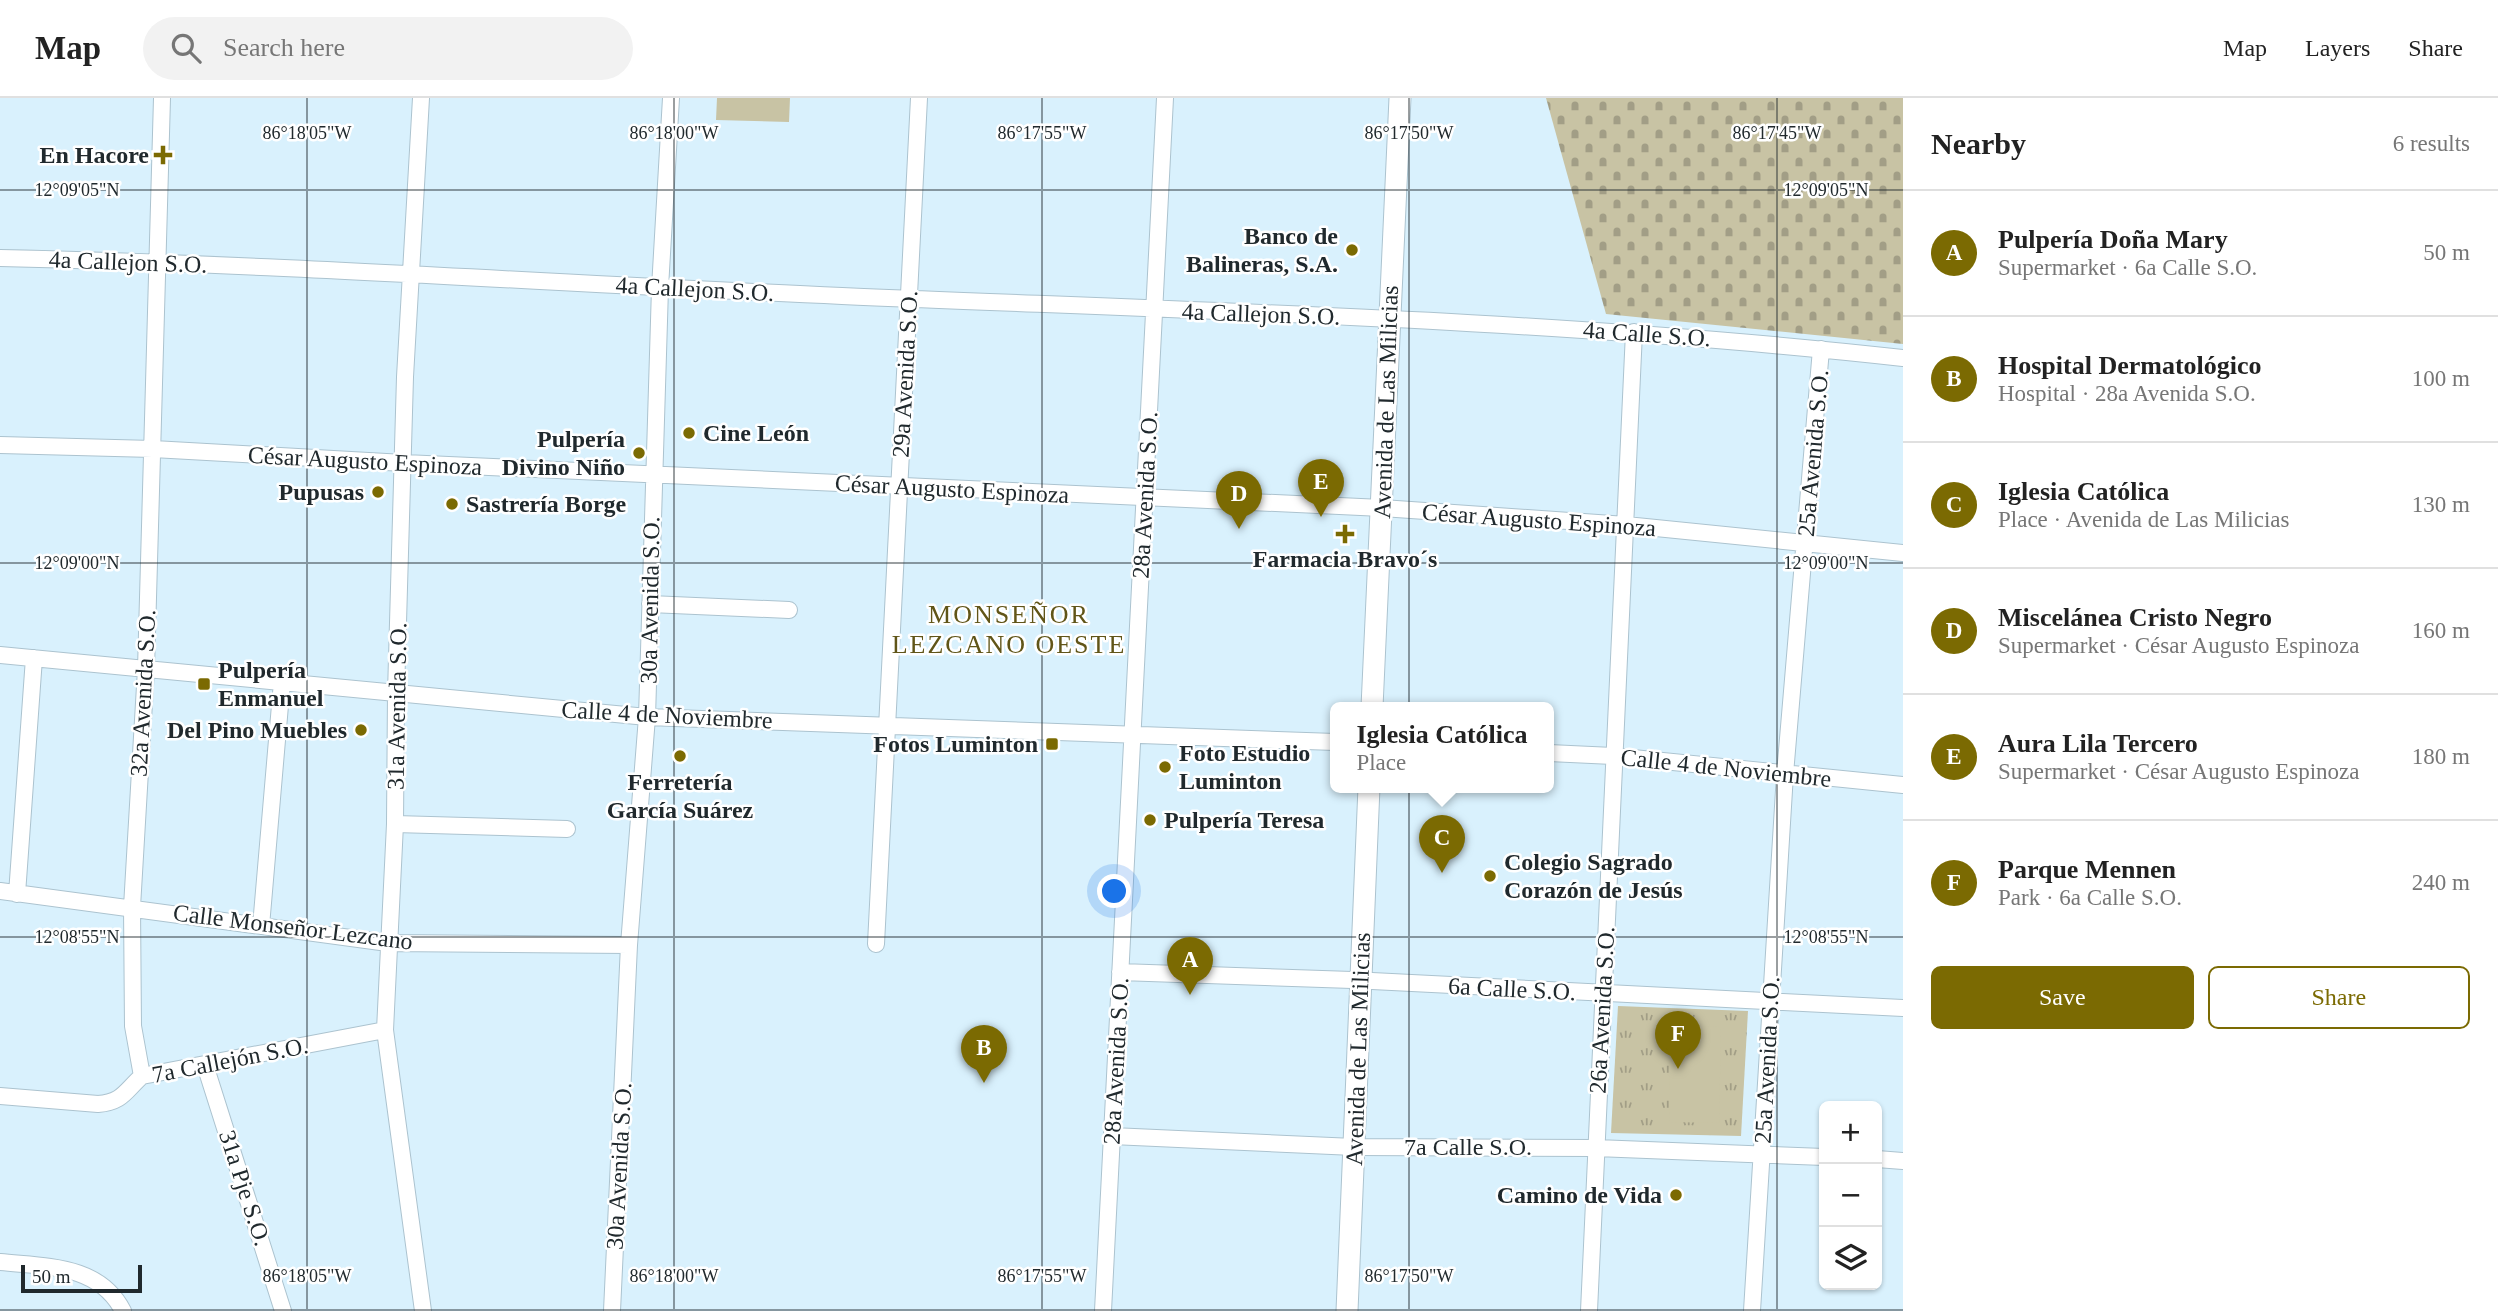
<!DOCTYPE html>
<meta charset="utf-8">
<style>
body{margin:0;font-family:Georgia,serif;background:#f2f2f2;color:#222}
.controls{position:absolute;right:21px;bottom:21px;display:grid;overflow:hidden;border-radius:10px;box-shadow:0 2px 5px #0004}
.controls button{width:63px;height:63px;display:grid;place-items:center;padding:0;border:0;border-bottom:2px solid #e0e0e0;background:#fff;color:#222;font:35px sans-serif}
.scale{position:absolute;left:21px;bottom:18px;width:121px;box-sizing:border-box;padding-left:7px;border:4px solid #20292d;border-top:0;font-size:19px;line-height:24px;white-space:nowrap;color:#20292d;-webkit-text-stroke:5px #fff;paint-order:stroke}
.you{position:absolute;left:1115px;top:794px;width:24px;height:24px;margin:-18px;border:5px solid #fff;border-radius:50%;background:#1a73e8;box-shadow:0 0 0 10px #1a73e833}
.badge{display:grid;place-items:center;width:46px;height:46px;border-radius:50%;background:#7b6a02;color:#fff;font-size:23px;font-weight:700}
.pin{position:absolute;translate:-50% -58px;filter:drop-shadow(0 2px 4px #0008)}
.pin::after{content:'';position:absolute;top:37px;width:24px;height:21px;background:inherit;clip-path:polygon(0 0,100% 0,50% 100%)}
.popup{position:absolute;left:1330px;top:604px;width:224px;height:91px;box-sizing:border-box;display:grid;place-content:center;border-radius:10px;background:#fff;filter:drop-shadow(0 2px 5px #0005);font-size:23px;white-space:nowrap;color:#767676}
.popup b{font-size:26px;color:#222}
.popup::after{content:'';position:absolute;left:50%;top:100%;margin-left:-14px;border:14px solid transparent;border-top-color:#fff}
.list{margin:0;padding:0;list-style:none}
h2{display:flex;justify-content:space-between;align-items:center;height:91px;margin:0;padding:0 28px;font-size:30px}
h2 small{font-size:23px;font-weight:400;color:#767676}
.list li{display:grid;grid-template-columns:46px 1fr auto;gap:21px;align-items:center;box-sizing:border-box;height:126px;padding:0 28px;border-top:2px solid #e0e0e0}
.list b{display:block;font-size:26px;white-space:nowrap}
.list p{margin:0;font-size:23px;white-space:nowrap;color:#767676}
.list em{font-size:23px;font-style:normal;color:#767676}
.actions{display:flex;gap:14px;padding:21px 28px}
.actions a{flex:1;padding:16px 0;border:2px solid #7b6a02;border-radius:10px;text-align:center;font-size:24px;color:#7b6a02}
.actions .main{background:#7b6a02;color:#fff}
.icon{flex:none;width:38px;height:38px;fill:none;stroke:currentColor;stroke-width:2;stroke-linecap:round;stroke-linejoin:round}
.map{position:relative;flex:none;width:1903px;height:1213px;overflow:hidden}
header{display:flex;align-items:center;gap:42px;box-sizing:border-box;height:98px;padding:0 35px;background:#fff;border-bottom:2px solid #e0e0e0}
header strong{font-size:33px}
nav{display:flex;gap:38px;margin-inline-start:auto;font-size:24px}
.search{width:490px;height:63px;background:#f2f2f2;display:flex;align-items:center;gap:18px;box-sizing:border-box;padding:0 24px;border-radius:38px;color:#767676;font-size:26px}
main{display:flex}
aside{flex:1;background:#fff}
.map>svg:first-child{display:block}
</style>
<header>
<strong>Map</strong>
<div class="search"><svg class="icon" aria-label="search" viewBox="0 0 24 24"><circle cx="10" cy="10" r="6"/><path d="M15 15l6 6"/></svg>Search here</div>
<nav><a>Map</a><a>Layers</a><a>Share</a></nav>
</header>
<main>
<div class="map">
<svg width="1903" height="1213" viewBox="0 0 1903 1213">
<defs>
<pattern id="cemetery-stones" width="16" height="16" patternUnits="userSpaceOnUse" patternTransform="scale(1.75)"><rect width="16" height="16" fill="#c8c3a4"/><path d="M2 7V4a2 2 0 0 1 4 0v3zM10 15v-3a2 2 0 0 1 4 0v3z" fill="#a29e86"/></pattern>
<pattern id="park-tufts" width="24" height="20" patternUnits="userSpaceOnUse" patternTransform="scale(1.75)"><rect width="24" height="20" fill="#c8c3a4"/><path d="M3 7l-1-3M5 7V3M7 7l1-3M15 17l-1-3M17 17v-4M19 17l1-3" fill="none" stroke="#a29e86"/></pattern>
</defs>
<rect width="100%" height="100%" fill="#d9f1fd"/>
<path fill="url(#cemetery-stones)" d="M1546,0H1903V246L1606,216Z"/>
<path fill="url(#park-tufts)" d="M1618,908L1748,913L1741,1038L1611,1035Z"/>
<path fill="#c8c3a4" d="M717,0H790L789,24L716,22Z
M1670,928L1721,929L1719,1025L1669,1024Z"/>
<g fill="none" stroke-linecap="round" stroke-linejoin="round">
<defs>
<path id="minor" d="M421,0L405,279L396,595L395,726L385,932L423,1213
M0,160C281,166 561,186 842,198C1196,213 1551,221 1903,260
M0,347L153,351L404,365L1382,410L1626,427L1903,455
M650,506L789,512
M0,557L647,619L1335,644
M1549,655L1613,658L1903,687
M395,726L567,731
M0,793L388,845L629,847
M17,796L34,560
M261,828L282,584
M876,846L919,0
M1120,874L1352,882L1903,910
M205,967L283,1213
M142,978L133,928L132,809L146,571L162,0
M0,998L98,1006C123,1004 125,993 142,978L385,932
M1112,1038L1354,1049L1596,1050L1824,1059
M1877,1061L1903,1063
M0,1164C46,1169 99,1166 123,1213
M612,1213L629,847L647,619L660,190L671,0
M1103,1213L1165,0
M1589,1213L1634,234
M1752,1213L1785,676L1821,251"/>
<path id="major" d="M1372,609L1400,0
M1347,1213L1369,689"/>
</defs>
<use href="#minor" stroke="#acc3cf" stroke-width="18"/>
<use href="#major" stroke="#acc3cf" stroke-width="23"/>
<use href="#minor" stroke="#fff" stroke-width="16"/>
<use href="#major" stroke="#fff" stroke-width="21"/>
</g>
<path fill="none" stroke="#20292d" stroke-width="2" stroke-opacity="0.45" d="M307,0V1213M674,0V1213M1042,0V1213M1409,0V1213M1777,0V1213M0,92H1903M0,465H1903M0,839H1903M0,1212H1903"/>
<g fill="#7b6a02" stroke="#fff" stroke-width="2.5">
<path d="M159.5 46.5h7v7h7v7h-7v7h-7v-7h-7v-7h7z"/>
<circle cx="1352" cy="152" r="7"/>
<circle cx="689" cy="335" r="7"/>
<circle cx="639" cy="355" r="7"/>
<circle cx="378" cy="394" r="7"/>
<circle cx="452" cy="406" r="7"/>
<path d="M1341.5 425.5h7v7h7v7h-7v7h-7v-7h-7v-7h7z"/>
<rect x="197" y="579" width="14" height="14" rx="3.5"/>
<circle cx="361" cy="632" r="7"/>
<rect x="1045" y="639" width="14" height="14" rx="3.5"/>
<circle cx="680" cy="658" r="7"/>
<circle cx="1165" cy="669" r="7"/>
<circle cx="1150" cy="722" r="7"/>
<circle cx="1490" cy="778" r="7"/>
<circle cx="1676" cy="1097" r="7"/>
</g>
<g text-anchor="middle" stroke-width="5" stroke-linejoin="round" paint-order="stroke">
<g font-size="24" font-weight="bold" fill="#20292d" stroke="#fff" text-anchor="end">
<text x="149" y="65">En Hacore</text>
<text x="1338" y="146">Banco de<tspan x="1338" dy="28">Balineras, S.A.</tspan></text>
<text x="703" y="343" text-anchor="start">Cine León</text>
<text x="625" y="349">Pulpería<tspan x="625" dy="28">Divino Niño</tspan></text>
<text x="364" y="402">Pupusas</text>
<text x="466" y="414" text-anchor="start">Sastrería Borge</text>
<text x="1345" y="469" text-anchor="middle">Farmacia Bravo´s</text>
<text x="218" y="580" text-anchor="start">Pulpería<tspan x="218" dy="28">Enmanuel</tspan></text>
<text x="347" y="640">Del Pino Muebles</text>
<text x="1038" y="654">Fotos Luminton</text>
<text x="1179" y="663" text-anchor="start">Foto Estudio<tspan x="1179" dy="28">Luminton</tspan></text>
<text x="680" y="692" text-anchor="middle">Ferretería<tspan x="680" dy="28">García Suárez</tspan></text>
<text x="1164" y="730" text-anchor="start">Pulpería Teresa</text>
<text x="1504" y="772" text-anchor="start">Colegio Sagrado<tspan x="1504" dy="28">Corazón de Jesús</tspan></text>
<text x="1662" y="1105">Camino de Vida</text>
</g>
<g font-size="24" fill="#20292d" stroke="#fff">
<text transform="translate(128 164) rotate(2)" y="8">4a Callejon S.O.</text>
<text transform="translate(695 191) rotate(3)" y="8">4a Callejon S.O.</text>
<text transform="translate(1261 216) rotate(2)" y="8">4a Callejon S.O.</text>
<text transform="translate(1647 236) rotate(4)" y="8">4a Calle S.O.</text>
<text transform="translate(905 276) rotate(-87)" y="8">29a Avenida S.O.</text>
<text transform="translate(1386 304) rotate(-88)" y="8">Avenida de Las Milicias</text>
<text transform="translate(1813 355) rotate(-85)" y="8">25a Avenida S.O.</text>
<text transform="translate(365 363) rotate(3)" y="8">César Augusto Espinoza</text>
<text transform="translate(952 391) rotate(3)" y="8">César Augusto Espinoza</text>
<text transform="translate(1145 397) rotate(-87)" y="8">28a Avenida S.O.</text>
<text transform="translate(1539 422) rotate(4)" y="8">César Augusto Espinoza</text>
<text transform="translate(650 502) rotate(-89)" y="8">30a Avenida S.O.</text>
<text transform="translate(143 595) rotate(-87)" y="8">32a Avenida S.O.</text>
<text transform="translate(397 608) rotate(-89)" y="8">31a Avenida S.O.</text>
<text transform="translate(667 617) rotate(3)" y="8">Calle 4 de Noviembre</text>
<text transform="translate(1726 670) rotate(6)" y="8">Calle 4 de Noviembre</text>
<text transform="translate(293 829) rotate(7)" y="8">Calle Monseñor Lezcano</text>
<text transform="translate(1512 891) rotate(3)" y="8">6a Calle S.O.</text>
<text transform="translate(1602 912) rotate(-87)" y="8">26a Avenida S.O.</text>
<text transform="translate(1358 951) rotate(-88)" y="8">Avenida de Las Milicias</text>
<text transform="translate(230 962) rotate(-11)" y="8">7a Callejón S.O.</text>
<text transform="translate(1767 962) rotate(-87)" y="8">25a Avenida S.O.</text>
<text transform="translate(1116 963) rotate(-87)" y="8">28a Avenida S.O.</text>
<text x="1468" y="1057">7a Calle S.O.</text>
<text transform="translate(619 1068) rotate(-87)" y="8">30a Avenida S.O.</text>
<text transform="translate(245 1090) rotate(72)" y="8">31a Pje S.O.</text>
</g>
<g font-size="26" letter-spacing="2" fill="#605518" stroke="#fff">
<text x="1009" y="525">MONSEÑOR<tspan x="1009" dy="30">LEZCANO OESTE</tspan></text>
</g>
</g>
<g font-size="18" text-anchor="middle" fill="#20292d" stroke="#fff" stroke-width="5" stroke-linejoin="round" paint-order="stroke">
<text x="307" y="41">86°18'05"W</text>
<text x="674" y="41">86°18'00"W</text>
<text x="1042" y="41">86°17'55"W</text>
<text x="1409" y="41">86°17'50"W</text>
<text x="1777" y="41">86°17'45"W</text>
<text x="77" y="98">12°09'05"N</text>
<text x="1826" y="98">12°09'05"N</text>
<text x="77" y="471">12°09'00"N</text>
<text x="1826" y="471">12°09'00"N</text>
<text x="77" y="845">12°08'55"N</text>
<text x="1826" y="845">12°08'55"N</text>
<text x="307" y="1184">86°18'05"W</text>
<text x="674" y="1184">86°18'00"W</text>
<text x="1042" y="1184">86°17'55"W</text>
<text x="1409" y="1184">86°17'50"W</text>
</g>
</svg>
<div class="controls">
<button>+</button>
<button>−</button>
<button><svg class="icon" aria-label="layers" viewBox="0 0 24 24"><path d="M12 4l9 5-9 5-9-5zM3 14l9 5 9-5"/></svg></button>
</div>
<div class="scale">50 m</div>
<div class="you"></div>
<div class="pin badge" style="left:1190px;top:897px">A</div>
<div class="pin badge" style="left:984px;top:985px">B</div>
<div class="pin badge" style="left:1442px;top:775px">C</div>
<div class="popup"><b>Iglesia Católica</b>Place</div>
<div class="pin badge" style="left:1239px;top:431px">D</div>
<div class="pin badge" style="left:1321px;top:419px">E</div>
<div class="pin badge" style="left:1678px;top:971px">F</div>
</div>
<aside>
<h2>Nearby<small>6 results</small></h2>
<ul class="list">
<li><span class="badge">A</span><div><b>Pulpería Doña Mary</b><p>Supermarket · 6a Calle S.O.</p></div><em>50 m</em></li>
<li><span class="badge">B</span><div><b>Hospital Dermatológico</b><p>Hospital · 28a Avenida S.O.</p></div><em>100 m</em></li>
<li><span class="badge">C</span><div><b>Iglesia Católica</b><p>Place · Avenida de Las Milicias</p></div><em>130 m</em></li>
<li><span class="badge">D</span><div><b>Miscelánea Cristo Negro</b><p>Supermarket · César Augusto Espinoza</p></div><em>160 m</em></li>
<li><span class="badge">E</span><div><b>Aura Lila Tercero</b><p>Supermarket · César Augusto Espinoza</p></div><em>180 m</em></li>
<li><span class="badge">F</span><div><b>Parque Mennen</b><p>Park · 6a Calle S.O.</p></div><em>240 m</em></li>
</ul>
<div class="actions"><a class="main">Save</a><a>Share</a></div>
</aside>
</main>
